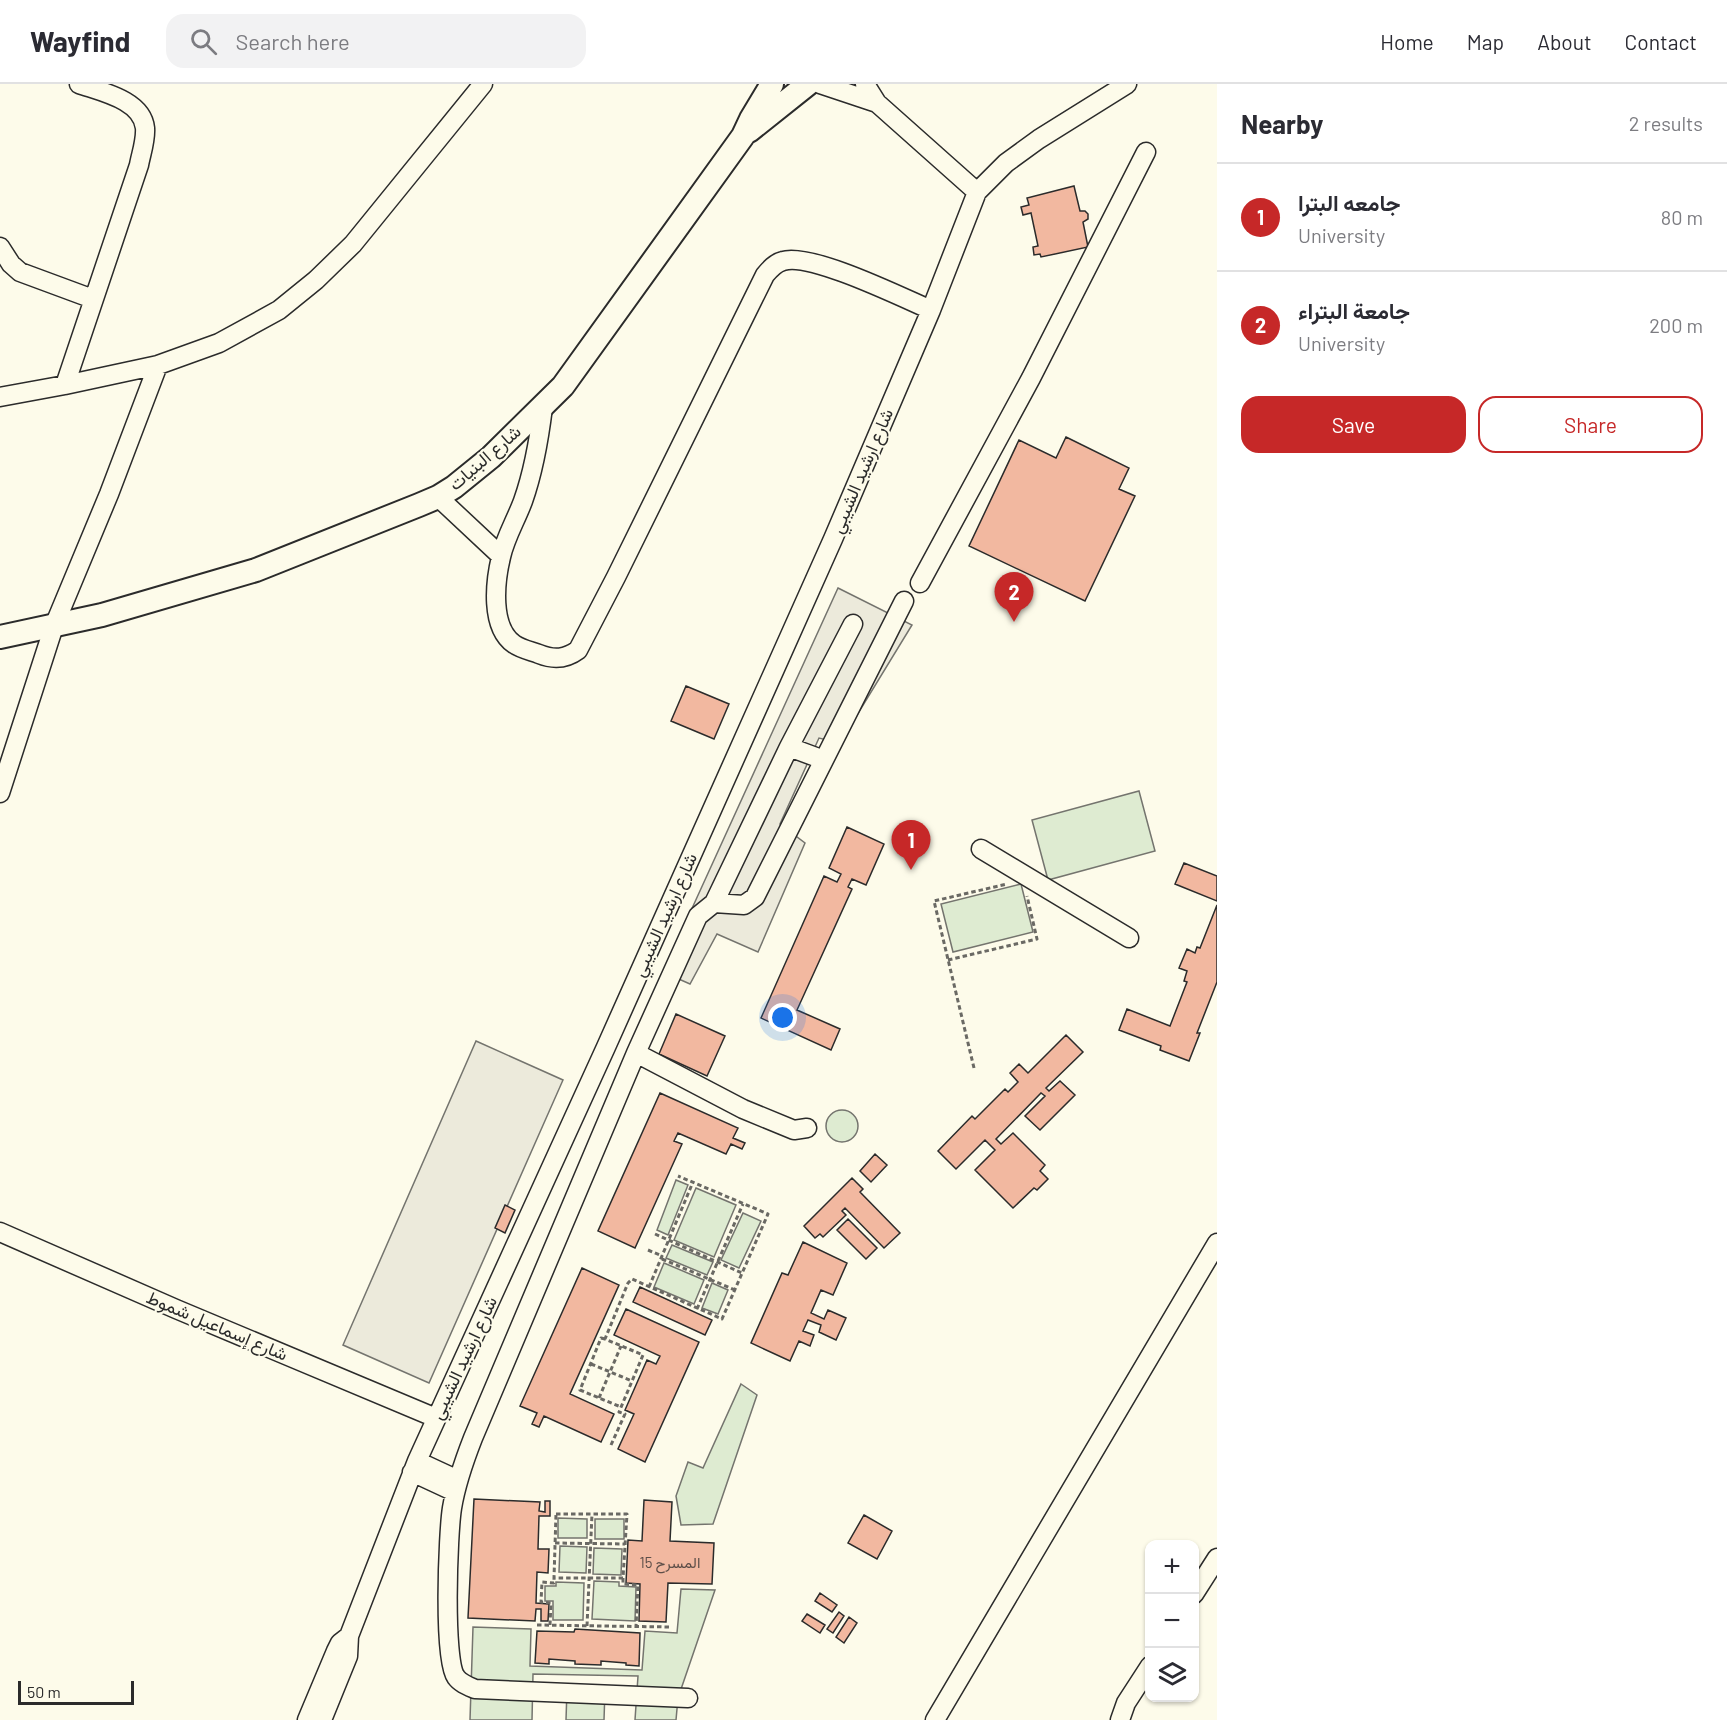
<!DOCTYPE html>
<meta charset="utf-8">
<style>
body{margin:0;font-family:Barlow,Vazirmatn,sans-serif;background:#f2f2f3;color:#2b2b33}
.controls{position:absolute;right:18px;bottom:18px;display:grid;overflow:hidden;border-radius:12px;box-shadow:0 2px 4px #0004}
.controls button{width:54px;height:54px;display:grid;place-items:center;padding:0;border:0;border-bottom:2px solid #e1e1e2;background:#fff;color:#2b2b33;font:30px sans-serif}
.scale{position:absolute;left:18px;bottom:15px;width:116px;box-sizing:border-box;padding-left:6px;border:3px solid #2b2b2b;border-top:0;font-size:16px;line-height:21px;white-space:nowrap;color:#2b2b2b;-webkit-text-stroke:4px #fdfbea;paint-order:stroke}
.you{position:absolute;left:783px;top:934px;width:21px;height:21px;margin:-15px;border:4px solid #fff;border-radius:50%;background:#1a73e8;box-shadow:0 0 0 9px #1a73e833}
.badge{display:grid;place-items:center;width:39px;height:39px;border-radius:50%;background:#c62828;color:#fff;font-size:20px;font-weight:700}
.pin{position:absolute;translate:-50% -50px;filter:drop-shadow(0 2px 3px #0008)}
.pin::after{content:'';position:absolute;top:32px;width:21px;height:18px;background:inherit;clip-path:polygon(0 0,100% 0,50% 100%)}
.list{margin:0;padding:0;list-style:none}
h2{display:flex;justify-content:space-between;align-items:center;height:78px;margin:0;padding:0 24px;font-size:26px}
h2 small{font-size:20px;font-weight:400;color:#7c7c81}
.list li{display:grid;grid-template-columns:39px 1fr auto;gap:18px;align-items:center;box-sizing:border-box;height:108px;padding:0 24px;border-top:2px solid #e1e1e2}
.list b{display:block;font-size:22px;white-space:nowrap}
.list p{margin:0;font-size:20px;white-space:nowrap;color:#7c7c81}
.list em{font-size:20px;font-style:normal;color:#7c7c81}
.actions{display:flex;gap:12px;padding:18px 24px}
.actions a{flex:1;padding:14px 0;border:2px solid #c62828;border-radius:18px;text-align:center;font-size:21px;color:#c62828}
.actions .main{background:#c62828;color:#fff}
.icon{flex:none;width:33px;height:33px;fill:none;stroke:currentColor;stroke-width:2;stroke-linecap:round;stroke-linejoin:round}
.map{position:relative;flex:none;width:1217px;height:1636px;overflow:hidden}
header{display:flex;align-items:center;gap:36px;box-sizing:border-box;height:84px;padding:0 30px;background:#fff;border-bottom:2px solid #e1e1e2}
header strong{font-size:28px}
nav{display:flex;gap:33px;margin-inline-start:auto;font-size:21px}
.search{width:420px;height:54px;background:#f2f2f3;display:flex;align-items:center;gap:15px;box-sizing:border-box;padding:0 21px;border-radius:18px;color:#7c7c81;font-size:22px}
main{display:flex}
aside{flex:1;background:#fff}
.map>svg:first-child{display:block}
</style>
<header>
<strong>Wayfind</strong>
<div class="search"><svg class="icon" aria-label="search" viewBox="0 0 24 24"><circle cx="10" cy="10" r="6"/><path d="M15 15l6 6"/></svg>Search here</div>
<nav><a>Home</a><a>Map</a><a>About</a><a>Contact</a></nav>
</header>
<main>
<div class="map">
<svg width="1217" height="1636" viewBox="0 0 1217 1636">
<rect width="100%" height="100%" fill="#fdfbea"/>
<path fill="#deebd1" stroke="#74746e" stroke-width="1.5" d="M1139,707L1155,767L1048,796L1032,736Z
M1021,800L1033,848L953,868L941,820Z
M826 1042a16 16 0 1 1 32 0a16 16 0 1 1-32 0Z
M676,1096L688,1101L668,1151L657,1146Z
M696,1104L736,1121L714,1173L674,1156Z
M743,1129L761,1137L739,1184L721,1176Z
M672,1161L713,1178L707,1191L666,1174Z
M664,1179L704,1196L694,1220L654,1203Z
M712,1199L728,1206L718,1230L702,1224Z
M741,1300L757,1311L713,1440L681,1441L676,1412L688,1378L703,1384Z
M558,1434L587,1435V1454H558Z
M595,1435H624V1455H595Z
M560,1462L587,1463L586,1489L559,1488Z
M594,1464L622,1465L621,1491L593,1490Z
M594,1497L619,1498V1502L636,1503L635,1537L592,1535Z
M556,1498L584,1499L583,1536H553V1517H545V1502H556Z
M681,1505L715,1506L678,1614L676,1636H635L638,1592L533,1590L532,1636H470L473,1543L531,1545L530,1582L642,1586L645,1547L677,1549Z
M567,1605L605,1606L604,1636H566Z"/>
<path fill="#eceadb" stroke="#74746e" stroke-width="1.5" d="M838,504L912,541L840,659L819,654L780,740L805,759L758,868L717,850L690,900L663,888Z
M476,957L563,996L429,1299L343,1261Z"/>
<path fill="#f2b8a0" stroke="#2b2b2b" stroke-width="1.5" d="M1074,102L1080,127H1085L1088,130V135L1083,138L1088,163L1041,173L1040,170L1034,171L1033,163L1038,162L1031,129L1023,131L1021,123L1029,121L1027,114Z
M1066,353L1129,384L1119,405L1135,412L1085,517L969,462L1019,356L1056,374Z
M686,602L729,620L714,655L671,637Z
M847,743L884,760L866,801L852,795L848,803L852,805L797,926L840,945L831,966L761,934L824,792L837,798L841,790L829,784Z
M1184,779L1217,792V817L1175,800Z
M1217,821V898L1197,949H1200L1189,977L1160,966L1161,962L1119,946L1127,925L1170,942L1187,898L1184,897L1187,887L1179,884L1187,865L1195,869L1197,863L1200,864Z
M676,930L725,952L707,992L659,970Z
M1066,951L1083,968L1046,1004L1049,1007L1060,997L1075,1011L1040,1046L1025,1032L1045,1012L1041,1009L996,1055L1001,1060L1013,1049L1045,1081L1040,1087L1048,1095L1037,1106L1034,1104L1013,1124L975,1086L995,1066L985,1056L956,1085L938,1067L972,1032L975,1035L1005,1005L1008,1008L1018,998L1010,989L1019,980L1028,989Z
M660,1009L738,1044L733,1054L745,1059L742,1065L731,1060L726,1070L678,1049L674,1057L682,1060L635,1164L598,1147Z
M875,1070L887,1081L871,1098L860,1087Z
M852,1094L863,1105L860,1108L900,1149L884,1164L845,1124L842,1127L846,1131L823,1153L820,1150L815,1154L804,1142Z
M505,1121L515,1126L505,1149L495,1144Z
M848,1135L877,1164L866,1175L837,1146Z
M803,1158L847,1179L833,1211L821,1206L811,1229L824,1235L828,1226L846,1234L836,1256L819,1248L821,1241L808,1236L803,1247L814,1251L810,1262L799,1257L790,1277L751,1259L782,1189L788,1191Z
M582,1184L619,1201L570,1310L614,1330L601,1358L544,1332L539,1343L532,1340L537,1329L520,1322Z
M640,1203L712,1236L705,1251L633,1218Z
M626,1225L699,1258L645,1378L618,1365L634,1330L625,1326L647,1276L656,1280L660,1272L614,1251Z
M474,1415L540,1418L539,1427L545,1428V1417H550V1432H539L538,1465H549L548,1489L537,1488L536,1519L549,1520L548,1537H541V1525H536L535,1537L468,1534Z
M644,1416L672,1418L670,1457L714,1459L712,1500L668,1499L666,1538L639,1537L640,1500L626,1499L628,1456L642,1457Z
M864,1431L892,1447L877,1475L848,1459Z
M820,1509L837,1521L832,1528L815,1517Z
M839,1528L844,1532L833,1549L827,1545Z
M807,1530L825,1541L820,1549L802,1537Z
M849,1533L857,1539L844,1559L836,1553Z
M575,1545L640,1549L639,1582L626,1581V1579L601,1577V1581L575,1580V1577L549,1575V1580L535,1579L537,1547L574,1548Z"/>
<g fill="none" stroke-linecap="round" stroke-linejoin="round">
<defs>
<path id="minor" d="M820,0L877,19
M865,0L877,19L977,108
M0,163L11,180L20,188L93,215
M65,301L139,81C141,70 146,56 145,44C142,16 102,8 79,0
M0,313L65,301L158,281L219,259L279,226L316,196L353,160L483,0
M543,323C539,356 534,386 523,417C516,436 505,454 501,473C495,498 490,543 514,560C521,565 531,567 539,570C554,576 566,575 578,566L616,493L765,191C770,185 775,179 783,177C810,168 903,214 931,226
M438,413L501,472
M920,499L1031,294L1146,68
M789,663L824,676
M0,709L54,542L109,410L158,281
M981,765L1129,854
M714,819L789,663L853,540
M636,969L743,1025L794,1046L807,1044
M0,1148L176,1225L436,1334
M417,1377L458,1396
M412,1388L455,1408
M1194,1510L1217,1474
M688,1614L475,1605C468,1602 460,1599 456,1593C443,1576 448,1449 452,1424C456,1400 464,1377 473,1354L636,969L698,832L714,819L744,821L755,813L904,517
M307,1636L336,1567L340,1559L349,1552
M322,1636L348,1572L349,1552L417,1377L606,963L833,455L931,226L977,108L1006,79L1039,55L1127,0
M935,1636L1217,1159
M1120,1636L1126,1619L1150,1582"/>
<path id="major" d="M749,47L808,0
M0,553L102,531L256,486L419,421L438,413L454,403L491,373L563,302L743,52L751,35L772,0"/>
</defs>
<use href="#minor" stroke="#2b2b2b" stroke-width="21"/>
<use href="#major" stroke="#2b2b2b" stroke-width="26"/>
<path stroke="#6a6964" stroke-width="3" stroke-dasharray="4.5 3" stroke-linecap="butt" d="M948,876L1037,855L1027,812
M974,984L934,817L1007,800
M655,1150L742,1189
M648,1166L662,1172
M662,1175L735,1206
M649,1203L693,1098
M697,1225L743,1120
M605,1255L601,1254L580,1306L621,1323
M591,1280L632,1297
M599,1314L621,1262
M611,1361L625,1330L619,1328L643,1271L605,1255L628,1199L632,1195L722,1235L768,1130L678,1092
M556,1430H627L623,1494H554Z
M555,1459L625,1460
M623,1494V1500L638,1501L636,1543
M537,1541L670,1543
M550,1541L551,1519L541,1518L542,1498L554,1499V1494
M587,1542L592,1430"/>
<use href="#minor" stroke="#fdfbea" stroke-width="18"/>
<use href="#major" stroke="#fdfbea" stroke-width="22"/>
</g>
<g text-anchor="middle" stroke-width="4.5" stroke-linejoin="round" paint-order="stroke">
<g font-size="15" fill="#5d4e48">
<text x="670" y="1484">15 المسرح</text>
</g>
<g font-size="18" fill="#2b2b2b" stroke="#fdfbea">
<text transform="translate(485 374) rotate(-41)" y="6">شارع البنيات</text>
<text transform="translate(862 387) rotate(-67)" y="6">شارع ارشيد الشيبي</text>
<text transform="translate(665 831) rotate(-66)" y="6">شارع ارشيد الشيبي</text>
<text transform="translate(217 1242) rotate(23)" y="6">شارع إسماعيل شموط</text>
<text transform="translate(464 1274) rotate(-65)" y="6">شارع ارشيد الشيبي</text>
</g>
</g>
</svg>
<div class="controls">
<button>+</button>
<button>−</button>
<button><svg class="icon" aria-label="layers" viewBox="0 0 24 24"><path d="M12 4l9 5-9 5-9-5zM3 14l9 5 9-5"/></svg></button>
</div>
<div class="scale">50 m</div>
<div class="you"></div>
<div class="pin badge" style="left:911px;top:786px">1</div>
<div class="pin badge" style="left:1014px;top:538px">2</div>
</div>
<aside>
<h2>Nearby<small>2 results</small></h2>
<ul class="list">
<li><span class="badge">1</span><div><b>جامعه البترا</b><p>University</p></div><em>80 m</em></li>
<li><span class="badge">2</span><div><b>جامعة البتراء</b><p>University</p></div><em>200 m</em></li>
</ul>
<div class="actions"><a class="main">Save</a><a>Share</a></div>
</aside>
</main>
